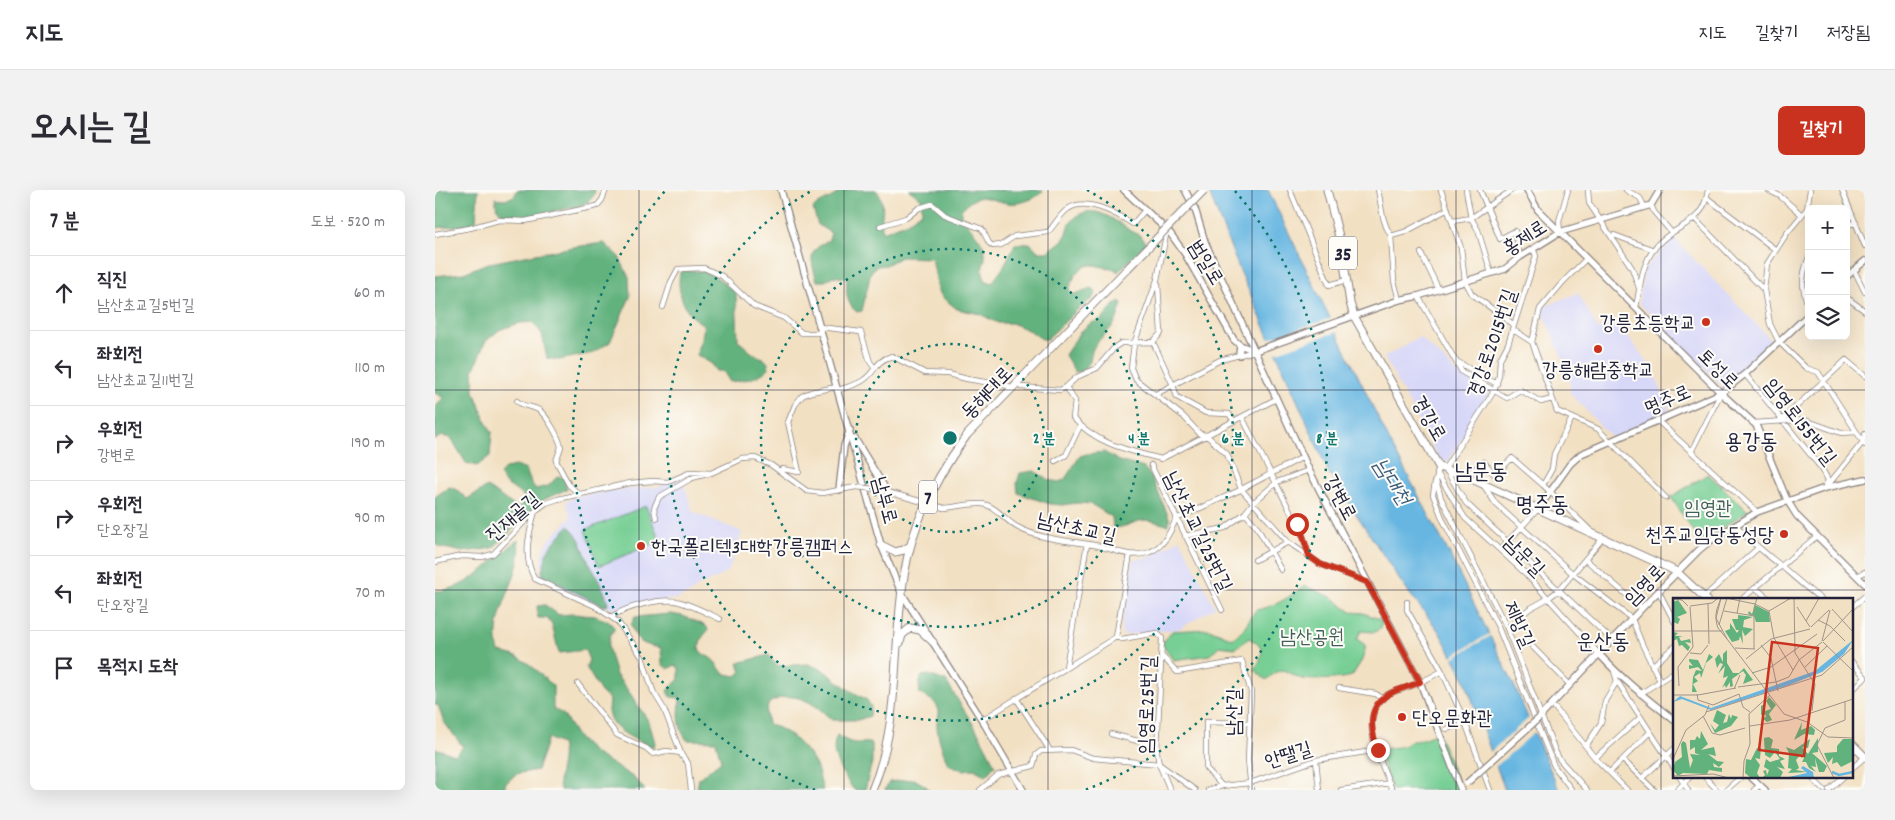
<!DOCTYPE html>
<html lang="ko">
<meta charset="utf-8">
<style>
body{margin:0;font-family:Dekko,"Poor Story",sans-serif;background:#f2f2f3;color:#2b2b33}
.controls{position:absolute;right:15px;top:15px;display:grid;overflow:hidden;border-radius:8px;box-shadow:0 5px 20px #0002}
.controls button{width:45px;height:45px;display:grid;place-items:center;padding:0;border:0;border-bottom:1px solid #e1e1e2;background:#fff;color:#2b2b33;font:25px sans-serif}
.stop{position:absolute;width:15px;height:15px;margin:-11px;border:4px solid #c8321e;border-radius:50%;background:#fff}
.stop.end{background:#c8321e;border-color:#fff;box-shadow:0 1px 5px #0008}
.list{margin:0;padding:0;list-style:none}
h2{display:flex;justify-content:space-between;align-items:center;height:65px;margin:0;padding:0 20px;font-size:21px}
h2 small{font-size:16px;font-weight:400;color:#7c7c81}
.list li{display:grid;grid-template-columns:32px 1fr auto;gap:15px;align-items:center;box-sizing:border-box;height:75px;padding:0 20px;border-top:1px solid #e1e1e2}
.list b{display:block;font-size:19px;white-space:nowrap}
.list p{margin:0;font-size:16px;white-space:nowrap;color:#7c7c81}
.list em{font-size:16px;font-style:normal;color:#7c7c81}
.icon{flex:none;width:28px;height:28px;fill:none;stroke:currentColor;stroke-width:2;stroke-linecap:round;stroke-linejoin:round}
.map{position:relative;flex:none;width:1430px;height:600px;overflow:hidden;border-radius:8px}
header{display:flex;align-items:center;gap:30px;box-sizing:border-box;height:70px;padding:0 25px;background:#fff;border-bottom:1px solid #e1e1e2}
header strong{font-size:24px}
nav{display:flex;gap:28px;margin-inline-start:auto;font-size:18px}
.intro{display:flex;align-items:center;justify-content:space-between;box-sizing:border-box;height:120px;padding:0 30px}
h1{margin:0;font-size:35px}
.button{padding:12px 22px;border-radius:8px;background:#c8321e;color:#fff;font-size:18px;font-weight:700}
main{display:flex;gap:30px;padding:0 30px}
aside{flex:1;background:#fff;border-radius:8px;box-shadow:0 5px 20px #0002}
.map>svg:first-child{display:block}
</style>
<header>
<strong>지도</strong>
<nav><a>지도</a><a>길찾기</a><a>저장됨</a></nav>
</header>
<div class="intro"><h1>오시는 길</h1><a class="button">길찾기</a></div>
<main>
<aside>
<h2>7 분<small>도보 · 520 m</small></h2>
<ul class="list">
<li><svg class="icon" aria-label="ahead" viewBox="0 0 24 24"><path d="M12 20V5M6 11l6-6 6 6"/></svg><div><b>직진</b><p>남산초교길5번길</p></div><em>60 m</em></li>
<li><svg class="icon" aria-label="left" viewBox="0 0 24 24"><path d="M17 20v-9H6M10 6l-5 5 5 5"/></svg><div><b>좌회전</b><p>남산초교길11번길</p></div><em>110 m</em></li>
<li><svg class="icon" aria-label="right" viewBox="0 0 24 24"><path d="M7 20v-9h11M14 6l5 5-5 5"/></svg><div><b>우회전</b><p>강변로</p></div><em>190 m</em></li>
<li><svg class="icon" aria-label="right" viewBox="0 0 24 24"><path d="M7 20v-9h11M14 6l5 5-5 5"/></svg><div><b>우회전</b><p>단오장길</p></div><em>90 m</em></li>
<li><svg class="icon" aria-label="left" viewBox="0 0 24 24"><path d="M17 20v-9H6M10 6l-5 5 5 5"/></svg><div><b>좌회전</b><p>단오장길</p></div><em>70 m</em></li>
<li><svg class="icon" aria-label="arrive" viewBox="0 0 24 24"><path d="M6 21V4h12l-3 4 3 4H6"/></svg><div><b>목적지 도착</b></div></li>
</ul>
</aside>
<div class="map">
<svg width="1430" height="600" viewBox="0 0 1430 600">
<rect width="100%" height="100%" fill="#fdfcf7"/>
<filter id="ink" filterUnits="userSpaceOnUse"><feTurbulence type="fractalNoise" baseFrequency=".02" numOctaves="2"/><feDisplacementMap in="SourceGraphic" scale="10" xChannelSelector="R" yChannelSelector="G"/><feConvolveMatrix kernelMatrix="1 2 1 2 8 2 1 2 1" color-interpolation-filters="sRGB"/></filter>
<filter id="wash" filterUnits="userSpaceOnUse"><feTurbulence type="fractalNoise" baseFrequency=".0096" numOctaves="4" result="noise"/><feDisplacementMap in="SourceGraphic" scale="20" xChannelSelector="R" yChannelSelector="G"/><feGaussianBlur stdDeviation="1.12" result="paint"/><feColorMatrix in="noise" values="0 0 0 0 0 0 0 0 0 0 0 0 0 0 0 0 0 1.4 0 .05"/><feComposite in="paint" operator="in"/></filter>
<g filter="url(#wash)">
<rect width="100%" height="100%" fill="#f2e0c2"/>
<path fill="#d7d7f8" d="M1239,48L1337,151L1288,197L1204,113L1209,79Z
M1143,103L1163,139L1182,132L1218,180L1235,222L1177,248L1135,203V186L1106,118Z
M985,147L1025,185L1055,202L1013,272L1004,269L949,167Z
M247,288L258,322L307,342L294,380L282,388L265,395L255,403L242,409L206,412L180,419L165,416L128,399L106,385L107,363L114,350L136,327L131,312L142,306L181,300L223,297Z
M745,349L780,417L744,439L689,445L686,441L698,369L712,368Z"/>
<path fill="#78cf95" stroke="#4d7868" d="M1273,284L1313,321L1265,352L1236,307Z
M211,316L225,351L164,376L150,340Z
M870,396L898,408L916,422L928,423L947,430L945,439L939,442L926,441L922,449L930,455V460L927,470L917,486C907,489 877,491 867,489C861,487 855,482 849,480L841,482L831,490L819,479L825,471L827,460L822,453L814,448L801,458L784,456L775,465L738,470L727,454L737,441L774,439L798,449L808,439L821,420C840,417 854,407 870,396Z
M1003,543L1026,600H957L943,560L969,556L975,551H982Z"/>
<path fill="#62b27e" stroke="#426a5c" d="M0,0H43L41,31L33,35L0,38Z
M82,0H160L159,5L154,11L144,16L91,27L66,23L62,18L60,8L70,10L79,6Z
M406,0H441C454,16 443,28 448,42L473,32L487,22L486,8L474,0H608C603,9 583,15 572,13C550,9 545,0 526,20V26C533,36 549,50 550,63C551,74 544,75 550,90L557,93L568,78L580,54L595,53L604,62H612C617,58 626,53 630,47C635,40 631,35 641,27C658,13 678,29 693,39C701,44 706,44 711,53L683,82L678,78C671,78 665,76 658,75C645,74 637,89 634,100L637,105L656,98L661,102L657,109L643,119L612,149H607L595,141L577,133H563L545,124L522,119L507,107L503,99L497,68L466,67L451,75L442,76L436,82L427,121L422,122C411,114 411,102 412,89L399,86L390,91H382C376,69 371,62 394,50L396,43L383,35L378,19C385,10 397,10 406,0Z
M169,53L184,67L194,87L195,107L175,152L158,163L124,170L112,168L107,144L98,132L85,133L64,140L50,152L38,181L39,201L50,230L57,242L55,266L42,276L31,273L16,248L6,246L0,250V218L8,208L2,203L0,204V86L29,83L50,74L80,68L138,57Z
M249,81H268L284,89L301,103L303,151C308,154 312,159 316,162C324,168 333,167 334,178C323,189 309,190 295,192L288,181H282L277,174L262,165C262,153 270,149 268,134C250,125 241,102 245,83Z
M685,111L687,114C685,119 684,124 682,129C673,147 656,149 655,172L647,181L640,182L630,165L646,141L656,133L666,130L678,116Z
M669,262L684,271L709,278L716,286L735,330L733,335C725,334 718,330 710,330C698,331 690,339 678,337L677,327L656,314L642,313L627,315L615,314L583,303L582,293L585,283L599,281L614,290L624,292L630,289L645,266L652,264Z
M80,276L91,280L96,293L101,299L113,296L123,286L129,288L132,299L110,309L58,358L28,362L4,357L0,354V307L14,297L21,299L32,309L52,297L78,315L84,318L90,307L70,293L65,284L71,278Z
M133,336C145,344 148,360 154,373C162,387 170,399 173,415L169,416L128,396L116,388L108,386L107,381L110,372L111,364L115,357Z
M83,350C83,355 85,361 84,366C80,398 54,429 64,462C90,466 100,479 118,496V519L128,524L143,548L159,563L198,587L210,600H125C121,585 131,570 126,554L113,548L102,580L81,584L70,594V600H0V558L20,565L28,557L9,532L3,515H0V401C33,401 58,369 83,350Z
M110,415L124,425L138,424L160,426L173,431L180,438L175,446L173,457L181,485L192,499L214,532L220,553L219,557C203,551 175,541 173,521C173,517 174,513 174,509L166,502L151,477L154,470L150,460L124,463L117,435L112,428H103L102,416Z
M235,424L248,426L271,436L273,440L266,449L264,459C269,467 274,465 279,471C289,482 283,483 301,486L306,481L303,473L334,465L338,472L344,476L373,474L388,480L413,499L432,510L436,517L435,526L423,530H397C379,513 359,498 334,513L331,522L333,534C352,539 371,557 380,574C384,580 385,592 388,600H262L264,588L286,571L281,551L252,550C242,538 244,524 245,508L236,507L232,501L244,489V478L240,475L233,479L227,474L226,458C207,454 203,454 196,435L200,427Z
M493,485L511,491L544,544L560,575L551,586L539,579L528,580L513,574C509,565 501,543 502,533C502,527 506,524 503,518C500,510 492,508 485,504L484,494L487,486Z
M402,545C409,549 416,554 424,553C429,553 431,552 437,554V572L430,600H419C407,584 393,564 402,545Z
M479,589L491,596L494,600H450L454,592Z"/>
<path fill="#66b6e1" stroke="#446c8e" d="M773,0H833L955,252L1015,365L1079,495L1124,600H1070L1028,485L1003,440L968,395L894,283L803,76Z"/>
<path fill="#f2e0c2" d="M897,128L904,141L839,163L832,149Z
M1056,443L1057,445L1016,469L1015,467Z
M1095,527L1101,541L1059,578L1054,563Z"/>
</g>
<g filter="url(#ink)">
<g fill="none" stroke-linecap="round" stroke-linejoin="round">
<defs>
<path id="minor" d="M855,0L894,95L912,90
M943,0C947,17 946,30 956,46
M1006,0L1026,58L1030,91L1037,104L1078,134
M1031,0L1036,28L1043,40L1056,83
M1045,0L1065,49L1080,41L1085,67
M1153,0L1154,13L1197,78L1204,98
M1191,0L1205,8L1209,16
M1333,0L1345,6L1367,25
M1375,0L1372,19L1352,43L1332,74L1329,100L1335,134L1344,152L1371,178L1383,182L1430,255
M1407,0L1430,56
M1272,8L1341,60
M1216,15L1219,22L1237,43
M1260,29L1329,100
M1018,31L1036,28L1077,0
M1411,35L1421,33
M445,36L471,28L484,18L497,14L510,25L547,39L554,53L558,56L566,55L580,46L613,42C620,35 625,24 633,19C651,6 682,24 698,34L710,20
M732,40L722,90L699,154L696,178L701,190L748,226L765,244L771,245L792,264L806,299L853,352L885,374L932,392
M1125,42L1124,31L1133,0
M0,44L35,38L64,30L90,31L162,16L167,10L171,0
M1177,47L1179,45L1219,60
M1098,58L1101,66L1073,154L1065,169L1064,186L1059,201L1010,278L1031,313L1177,450
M986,63L1003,98
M1374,67C1365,89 1367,98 1374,120
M1419,80L1430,102
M983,106L1027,182L1072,208L1085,200L1106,212L1117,209
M1411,107L1430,121
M964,110L959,91L956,46L970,42L1013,19
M228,117L236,92L243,79L269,78L287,86L319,116L349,128L367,143H387
M1201,117C1206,93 1206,74 1222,55C1241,33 1268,37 1273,0
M385,137L426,142L435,172L439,177
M1077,139L1097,152L1122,221L1163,239L1231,308
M718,152L738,195L742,207L771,223L794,224L799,231
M1097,152L1105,119L1128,92L1151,69
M1021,171L1062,194
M1310,184L1387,279L1393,290L1390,298
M586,197L625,200L631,197L642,187L662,178L680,157L686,153L718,152L726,143L723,94
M631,197L640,211L638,228C663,255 693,260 726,269L841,209
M403,200C411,197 423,195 430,189C441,181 440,171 457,166L490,183L513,184L532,189L574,196
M721,204L785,170L820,161
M82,211C88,217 97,216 104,220C112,226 124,247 126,257L121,271L134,295L144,304
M807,227L868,346L874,366
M1222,230L1322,322
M1347,230L1411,170L1430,186
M1318,233L1370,230L1406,243L1421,242
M1256,262L1286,203
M620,271L631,265L645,236
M716,275L787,420
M1004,277L1001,291L1006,308L1071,436L1121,563L1125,570L1152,600
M344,281L347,279L364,282L353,232L360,215L367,206L376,202L402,197
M1002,283L1030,328L1090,383L1164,464
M1030,286L1049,272L1060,285L1077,268L1108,295L1156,341
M1000,292L998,305L1008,330L1063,437L1119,576L1136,599
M1108,295L1117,279L1119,264L1137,228
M1393,295L1428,252L1430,244
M1049,296L1061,314L1137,383L1197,429L1207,454L1225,491
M440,299L467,306
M509,318C521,317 535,313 547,314C560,315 571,331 582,337C608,351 636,350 664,356C679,360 696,368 712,363C728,358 735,343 741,329L803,301L868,267
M100,321C94,343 87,368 100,389L160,416L183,432L207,467L218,501L229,519L247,566L253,573L256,600
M810,323L822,337L846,380
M221,328L219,318L224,307L257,288L276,283L307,269L320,268L336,275L372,301L388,303L421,297
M1301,335C1314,351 1329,362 1344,374C1358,386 1371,398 1386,409
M750,346L790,338L810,323L818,313L842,292L874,280
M1065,360L1103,319
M1150,369L1207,418
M820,370L853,352
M0,372L26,366L47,367L58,364L100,321L111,313L123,309L195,293L217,291L233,292L256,282L276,283
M1422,386L1430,382
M1321,398L1334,409
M1224,402L1239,431
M1269,407L1323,358
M1307,409L1382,346
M972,412V420L1007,481L1030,532L1012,539
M1416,418L1430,406
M176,427C191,417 227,407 245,412C259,416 272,423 285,429
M1080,431L1094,419L1112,409L1124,400L1168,348
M681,447L687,449L722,443L727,448L722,562L724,574L735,600
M1091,450L1135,495
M727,466L742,482L807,471L816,502L813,570L816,600
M1416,471L1430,487
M1217,476L1239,457
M631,477L652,354
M1179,481L1182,491L1239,578
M143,494L182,545L211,558L218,564L231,561L246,563
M904,498L941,504L948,509
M1416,501L1430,488
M1205,504L1239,482
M581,508L614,559
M1120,518L1160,568L1192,600
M547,530L681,447L695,364
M1030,532L1055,600
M676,544L722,556
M1151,556L1166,533L1170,511L1182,491
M1160,568L1206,527
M881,570L884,600
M1188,570L1219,600
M1416,579L1430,567
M1175,582L1215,542
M1244,586L1253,600
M1269,586L1282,600
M1375,586L1389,600
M1207,588L1239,559
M787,596L771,578V532L815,533
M545,600L563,585L598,576L601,565L606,561L636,560L658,568L724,574L760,600
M773,600L787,596L815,593L881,570L943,560
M906,600L955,593
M957,600C947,572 921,530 950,506C958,500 970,499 979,495C989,491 998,486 1007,481
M1242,600L1256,586
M1291,600L1307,586
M1319,600L1325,595
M1394,600L1409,586"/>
<path id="tertiary" d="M346,0L446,355L466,402L547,530L588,600
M689,0L735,43L750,64L799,150L805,155L820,161L964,110L983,106L1070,79L1085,67L1125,42L1216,15L1225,0
M750,0L760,19L770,52L874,280L985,492L1026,600
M1092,0L1103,20L1286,203L1321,235L1352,310L1362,326L1430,394
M1411,87L1430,71
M804,165L805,155
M420,249L453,303
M404,300L409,256L415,240
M1103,319L1135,274L1146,264L1286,203L1310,184L1374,124
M1164,464C1187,489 1212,509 1239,530
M1104,528L1207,418L1264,360L1275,351L1322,322L1390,298L1430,289
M1315,586L1330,600"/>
<path id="primary" d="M892,0L906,54L915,113L919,126L1004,277L1030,286L1234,378L1242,382L1271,409
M446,355L460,362L469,360L475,356
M465,453L467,445L475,438L485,440L498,452
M1416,553L1430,567
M437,600C466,532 457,458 469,386C477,333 500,288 532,245L690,81"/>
</defs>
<use href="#minor" stroke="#8a817e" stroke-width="6"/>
<use href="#tertiary" stroke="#8a817e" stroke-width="8"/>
<use href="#primary" stroke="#8a817e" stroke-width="9"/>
<use href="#minor" stroke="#fff" stroke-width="4.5"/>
<use href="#tertiary" stroke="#fff" stroke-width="5.5"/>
<use href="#primary" stroke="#fff" stroke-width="7"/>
<defs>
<path id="minor-bridge" d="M421,297L440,299
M467,306L509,318"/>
<path id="tertiary-bridge" d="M1032,593L1104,528"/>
<path id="primary-bridge" d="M690,81L769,0"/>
</defs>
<use href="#minor-bridge" stroke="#8a817e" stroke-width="6" stroke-linecap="butt"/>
<use href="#tertiary-bridge" stroke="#8a817e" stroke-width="8" stroke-linecap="butt"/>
<use href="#primary-bridge" stroke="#8a817e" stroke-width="9" stroke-linecap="butt"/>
<use href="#minor-bridge" stroke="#fff" stroke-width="4.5"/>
<use href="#tertiary-bridge" stroke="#fff" stroke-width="5.5"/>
<use href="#primary-bridge" stroke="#fff" stroke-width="7"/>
</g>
</g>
<g fill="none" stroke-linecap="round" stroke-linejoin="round" filter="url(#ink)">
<path stroke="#c8321e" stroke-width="6" d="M862,334L868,346L874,366L885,374L932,392L985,492C976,496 967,498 958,502C932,514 934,537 943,560"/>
</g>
<path fill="none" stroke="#22223b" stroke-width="1" stroke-opacity="0.55" d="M204,0V600M409,0V600M613,0V600M817,0V600M1021,0V600M1226,0V600M0,200H1430M0,400H1430"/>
<g fill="none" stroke="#0f766e" stroke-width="2.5" stroke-dasharray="2.5 5">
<circle cx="515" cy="248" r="94"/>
<circle cx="515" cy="248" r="189"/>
<path d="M652 0A283 283 0 1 1 378 0"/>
<path d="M380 600A377 377 0 0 1 230 1M800 1A377 377 0 0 1 650 600"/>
</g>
<g fill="#c8321e" stroke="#fdfcf7" stroke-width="2">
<circle cx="1271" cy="132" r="5"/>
<circle cx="1163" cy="159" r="5"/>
<circle cx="1349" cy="344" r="5"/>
<circle cx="206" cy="356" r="5"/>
<circle cx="967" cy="527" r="5"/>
</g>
<g text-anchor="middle" stroke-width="4" stroke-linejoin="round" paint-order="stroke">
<g fill="#fdfcf7" stroke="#646373" stroke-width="1">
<rect x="894" y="46.5" width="28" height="33" rx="4"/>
<rect x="484" y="290.5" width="18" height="33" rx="4"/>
</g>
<g font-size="19" font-weight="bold" fill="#22223b">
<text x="908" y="70">35</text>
<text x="493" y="314">7</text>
</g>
<g font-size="20" fill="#22223b" stroke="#fdfcf7">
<text transform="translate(1089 47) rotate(-33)" y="7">홍제로</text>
<text transform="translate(772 72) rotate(59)" y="7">범일로</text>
<text transform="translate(1056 153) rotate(-71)" y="7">경강로2015번길</text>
<text transform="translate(1284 178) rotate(45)" y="7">토성로</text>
<text transform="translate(551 202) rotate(-46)" y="7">동해대로</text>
<text transform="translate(1232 209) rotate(-23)" y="7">명주로</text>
<text transform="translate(995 228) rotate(60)" y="7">경강로</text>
<text transform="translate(1366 231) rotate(52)" y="7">임영로155번길</text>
<text transform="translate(906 307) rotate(62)" y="7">강변로</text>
<text transform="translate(451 310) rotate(75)" y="7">남부로</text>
<text transform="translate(77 326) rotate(-41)" y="7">진재골길</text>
<text transform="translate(642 337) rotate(13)" y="7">남산초교길</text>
<text transform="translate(764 341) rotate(64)" y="7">남산초교길25번길</text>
<text transform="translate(1090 365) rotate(45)" y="7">남문길</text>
<text transform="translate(1209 394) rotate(-46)" y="7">임영로</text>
<text transform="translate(1085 434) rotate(66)" y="7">제방길</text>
<text transform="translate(711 515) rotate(-88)" y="7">임영로25번길</text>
<text transform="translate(798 522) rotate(-90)" y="7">남산길</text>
<text transform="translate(853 564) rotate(-18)" y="7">안땔길</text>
</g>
<g font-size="20" fill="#22223b" stroke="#fdfcf7" text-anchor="end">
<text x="1261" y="139">강릉초등학교</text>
<text x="1163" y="186" text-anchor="middle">강릉해람중학교</text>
<text x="1339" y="351">천주교임당동성당</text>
<text x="216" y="363" text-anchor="start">한국폴리텍3대학강릉캠퍼스</text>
<text x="977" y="534" text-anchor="start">단오문화관</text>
</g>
<g font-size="20" fill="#405f5a" stroke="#fdfcf7">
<text x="1273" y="324">임영관</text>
<text x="877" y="453">남산공원</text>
</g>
<g font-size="21" font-style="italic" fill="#3d5d7d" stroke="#fdfcf7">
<text transform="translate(958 291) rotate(57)" y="7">남대천</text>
</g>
<g font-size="22" fill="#22223b" stroke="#fdfcf7">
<text x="1316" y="258">용강동</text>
<text x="1046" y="288">남문동</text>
<text x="1107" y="321">명주동</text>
<text x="1168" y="458">운산동</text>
</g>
</g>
<g transform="translate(1238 408)">
<rect width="180" height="180" fill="#f2e0c2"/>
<path d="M5,2L14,15L4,19L7,21L5,26L0,24V4ZM82,7L96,14L97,24H83L81,18L75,16L76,13L79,16ZM65,17L80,19L71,22L70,29L80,31L72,38L69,32L70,46L67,38L66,42L59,44L52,33L57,31V25L64,35L66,32H63L59,21H65ZM0,34L5,35L2,38H10L6,39L8,43L17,41L18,45L12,44L17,49L15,53L9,47L6,48L4,41L0,43ZM54,52V65L60,75H66L71,70L80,82L70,86L73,77L70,73L59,81L60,88L57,89V84L53,90L52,87L49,90L55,78L50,80L52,68L45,76L50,66L47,65L44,70L42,61L46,56L50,64V56ZM36,56L40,59L33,65L28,80L27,75L21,79L25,83L20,86L24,94H19L20,79L23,72L29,73L25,69L16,71V67L20,68L16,63V61L25,62L30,72ZM96,99L103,107L96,116L99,122L94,124L89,120L93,119L92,116L88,117V108L92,106V113L98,111L93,103ZM44,112L53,117L50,125L54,124L56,116L58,121L59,117L65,119L58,128L42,135L37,125L42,132L46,127L40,123ZM129,124L128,132L138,128L142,132L141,137L131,136L121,142ZM28,133L35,146L28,152L41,149L43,158L35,156L44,163L51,164L46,169L40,165L41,169L49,170V174L36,172L34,176L10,175L5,178L0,172L2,164L9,159L8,146L10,143L13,145L17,170L20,162L17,156L27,157L22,155V149L17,152V142H22L24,138L27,141ZM96,139L100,142L98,150L106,151V158L112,161L107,163L112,171L104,169L110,174L107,180H89L92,177L90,173L93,172L94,177L96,172L91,169L93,161L97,164L107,161L102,154L97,160L92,157L91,140ZM145,140V154L139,155L154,168L151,174H146L142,160L143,169L138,168L143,174L136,170L133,164H129L132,158L128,160V156L123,162L126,170L123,172L134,174L115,175L119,171L115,170L116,155L113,149L121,152L137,141L135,150L129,149L135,156ZM170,141H180V163L168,169L164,164L159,166L160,159L155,165L151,155L164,154V148ZM84,150H88L87,161L82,160L87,167L84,175L87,180H78L72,175L73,161L78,162Z" fill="#62b27e"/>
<path d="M180,42L171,56L149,74L116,87L38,112L9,101L0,104L7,98L38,110L142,73ZM130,168L140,174L141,180H111L134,175L128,170Z" fill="#66b6e1"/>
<path fill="none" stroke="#66b6e1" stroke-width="2.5" d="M159,174L166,177L180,174"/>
<path fill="none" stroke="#9f948c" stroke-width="1" d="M48,0L44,11L43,16V21L44,27L45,30L54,41L43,20L48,0M53,0L82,6L96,13M118,0L96,13L101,40L120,72M121,0L122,55L142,86L139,113M0,1L9,2L15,8M35,5L36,46M17,8L39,5L45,0M124,9L137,29M159,11L180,34M51,13L81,18M64,15L67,0M145,22L157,28L172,43M133,23L146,0M46,27L54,0M138,29L156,12M0,33H49M54,41L111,116L134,124L155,139L180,140M149,43L157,12M150,43L180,11M150,44L180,73M88,47L98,60L105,93M62,50L82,51M81,51V10L84,0M17,55L28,56L35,47M73,61L98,41L137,31M132,69L154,48M79,75L98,69L144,36M6,88L5,69L20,49L17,9M65,89L103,84L116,79L126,62L149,44M61,91L67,77M24,96L25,102L40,107L66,96M66,96L70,109L77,114M0,97H25L63,90M33,114L149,77L180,49M30,118L39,135L47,137L72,130M77,128L117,122L180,101M0,161L13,132L32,117L36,107M0,178L40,176L56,180M70,180L71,163L77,146L76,116L97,97M161,180L144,147L152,130L172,122V104"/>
<path fill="#c8321e" fill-opacity="0.15" stroke="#c8321e" stroke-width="2.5" d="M99,44L145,50L131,158L86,152Z"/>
<rect width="180" height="180" fill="none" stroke="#22223b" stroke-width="2.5"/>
</g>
<circle cx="515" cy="248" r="8" fill="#0f766e" stroke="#fdfcf7" stroke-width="2.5"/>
<g font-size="15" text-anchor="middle" font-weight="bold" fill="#0f766e" stroke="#fdfcf7" stroke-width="4" stroke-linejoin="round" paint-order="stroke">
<text x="609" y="253">2 분</text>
<text x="704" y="253">4 분</text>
<text x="798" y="253">6 분</text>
<text x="892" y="253">8 분</text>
</g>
</svg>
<div class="controls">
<button>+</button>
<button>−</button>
<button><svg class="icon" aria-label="layers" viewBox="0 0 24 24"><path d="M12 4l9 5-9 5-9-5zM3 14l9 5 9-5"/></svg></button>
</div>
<div class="stop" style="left:862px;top:334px"></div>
<div class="stop end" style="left:943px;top:560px"></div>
</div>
</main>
